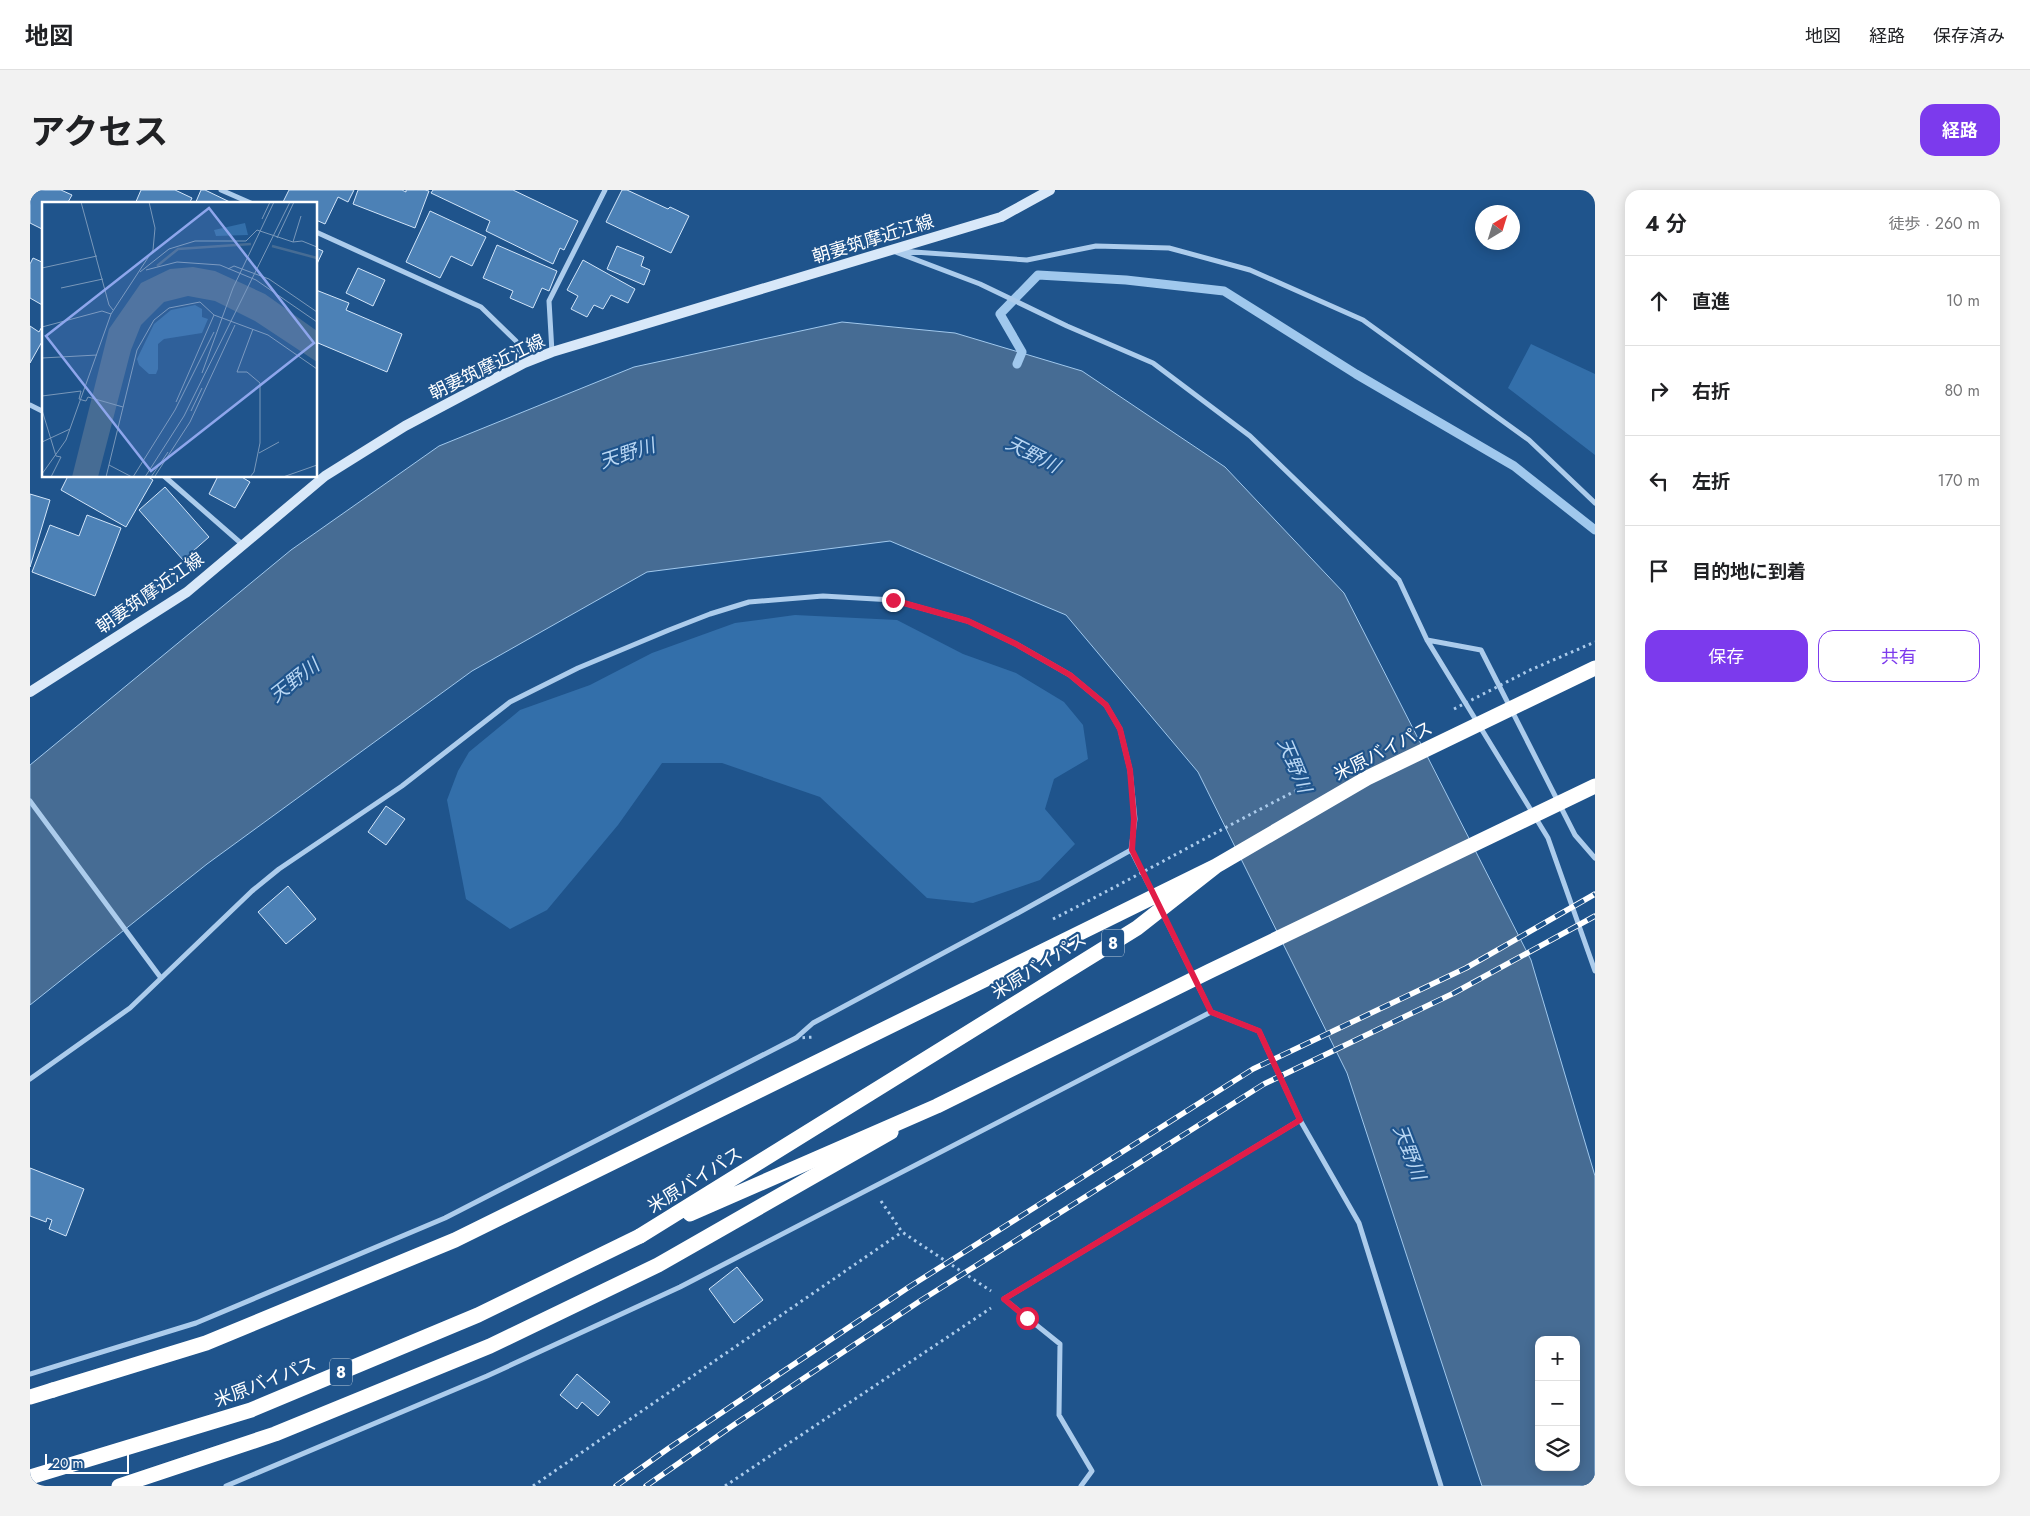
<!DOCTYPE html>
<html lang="ja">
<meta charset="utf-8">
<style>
body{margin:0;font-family:Jost,"Noto Sans JP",sans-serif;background:#f2f2f2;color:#202124}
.controls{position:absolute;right:15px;bottom:15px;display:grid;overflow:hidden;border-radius:10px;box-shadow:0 2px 12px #0003}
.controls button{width:45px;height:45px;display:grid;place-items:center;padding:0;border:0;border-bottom:1px solid #e0e0e0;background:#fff;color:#202124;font:25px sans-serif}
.compass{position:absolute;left:1445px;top:15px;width:45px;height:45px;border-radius:50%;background:#fff;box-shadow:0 2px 12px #0003;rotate:38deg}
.scale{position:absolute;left:15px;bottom:12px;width:84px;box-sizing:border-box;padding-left:5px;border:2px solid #fff;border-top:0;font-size:14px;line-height:18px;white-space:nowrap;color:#fff;-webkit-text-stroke:4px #1f548c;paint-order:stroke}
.stop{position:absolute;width:15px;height:15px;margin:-11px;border:4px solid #e11d48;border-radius:50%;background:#fff}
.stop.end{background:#e11d48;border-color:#fff;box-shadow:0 1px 5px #0008}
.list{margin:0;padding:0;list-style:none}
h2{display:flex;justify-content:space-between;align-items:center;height:65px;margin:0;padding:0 20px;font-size:21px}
h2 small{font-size:16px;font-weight:400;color:#757577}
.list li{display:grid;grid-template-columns:32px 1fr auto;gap:15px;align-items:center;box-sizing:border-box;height:90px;padding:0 20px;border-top:1px solid #e0e0e0}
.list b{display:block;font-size:19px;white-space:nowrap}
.list em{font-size:16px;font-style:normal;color:#757577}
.actions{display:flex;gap:10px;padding:15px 20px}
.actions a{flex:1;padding:11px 0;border:1px solid #7c3aed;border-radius:15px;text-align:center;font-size:18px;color:#7c3aed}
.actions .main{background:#7c3aed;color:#fff}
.icon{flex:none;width:28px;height:28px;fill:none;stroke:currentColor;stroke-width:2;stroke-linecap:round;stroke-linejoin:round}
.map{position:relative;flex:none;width:1565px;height:1296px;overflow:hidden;border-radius:15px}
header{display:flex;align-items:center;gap:30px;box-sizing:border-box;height:70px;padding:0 25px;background:#fff;border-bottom:1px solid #e0e0e0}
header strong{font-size:24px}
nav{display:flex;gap:28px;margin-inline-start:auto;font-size:18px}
.intro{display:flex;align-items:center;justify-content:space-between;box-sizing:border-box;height:120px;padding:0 30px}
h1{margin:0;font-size:35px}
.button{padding:12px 22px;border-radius:15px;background:#7c3aed;color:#fff;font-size:18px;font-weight:700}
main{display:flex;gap:30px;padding:0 30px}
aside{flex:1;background:#fff;border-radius:15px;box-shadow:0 2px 12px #0003}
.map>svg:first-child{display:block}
</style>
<header>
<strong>地図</strong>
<nav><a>地図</a><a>経路</a><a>保存済み</a></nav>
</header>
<div class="intro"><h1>アクセス</h1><a class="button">経路</a></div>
<main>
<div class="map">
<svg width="1565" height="1296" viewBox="0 0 1565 1296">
<rect width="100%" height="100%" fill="#1f548c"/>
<path fill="#336faa" d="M1501,154L1565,184V265L1478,198Z
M765,425L867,430L933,464L986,483L1034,512L1053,535L1058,569L1024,589L1015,619L1045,654L1010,690L943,713L897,708L790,607L692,573H632L588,635L517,720L480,739L436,709L417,610L428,581L439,562L490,520L560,495L622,463L705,433Z"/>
<path fill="#466c94" stroke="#a0c8ed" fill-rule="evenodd" d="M812,132L925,143L1052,181L1195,277L1314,403L1501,770L1565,986V1296H1452L1317,883L1168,582L1036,425L860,351L617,382L442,481L177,674L0,815V575L261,360L409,256L604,177ZM1509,1150H1546V1277H1509Z"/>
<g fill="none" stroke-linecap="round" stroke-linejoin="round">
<path stroke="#a0c8ed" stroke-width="9" d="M987,174L992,162L970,124L1008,85L1096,90L1194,101L1326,184L1484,276L1565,340"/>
</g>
<path fill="#4c81b6" stroke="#d2e5f9" d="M0,0H31L42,5L37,14H14V40L0,33Z
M111,0H145L162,8L159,14H105Z
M171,0H175L204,14H165Z
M259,0H324L318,12L308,7L295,34L286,30V14H252Z
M328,0H372L376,2V0H395L399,1L385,38L323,14Z
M403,0H483L548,31L534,60L530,58L523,74L456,41L460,31L401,3Z
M592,0H597L638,19L640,17L659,26L641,63L576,32Z
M400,21L456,47L442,76L421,66L410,88L376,72Z
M467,55L527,81L519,101L512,98L503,118L480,108L483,101L453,88Z
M587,56L614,67L611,76L620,80L614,95L577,79Z
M286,58L293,61L286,76Z
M3,68L14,73V116L0,108V74Z
M553,70L605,99L598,113L581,105L573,119L564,115L557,127L541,119L548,106L537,100Z
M328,78L355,90L343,116L316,103Z
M286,100L319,113L316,120L372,144L357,182L288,153L286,157Z
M14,133V148L0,173V136L9,142Z
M38,286H117L123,290L96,337L31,300Z
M188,286H210L220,292L205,318L179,304Z
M135,297L179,347L153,370L109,320Z
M0,304L20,310L0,377Z
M57,325L91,338L65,406L2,382L20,335L49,346Z
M356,616L375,629L356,655L338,642Z
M258,696L286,729L256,754L228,722Z
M0,978L54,999L36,1046L19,1039L22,1030L17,1028L16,1032L0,1026Z
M707,1077L733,1110L704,1133L679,1099Z
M547,1184L580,1212L568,1226L552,1212L547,1219L530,1205Z"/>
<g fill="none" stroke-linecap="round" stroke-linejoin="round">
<path stroke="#acccec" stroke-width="3" stroke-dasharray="2.5 4" stroke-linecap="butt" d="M851,1011L872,1042L961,1101
M503,1296L872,1042
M695,1296L961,1118"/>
<path stroke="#acccec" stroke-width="5" d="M191,0L223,14
M286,42L451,117L486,151L494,173
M863,61L950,94L1037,136L1123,173L1220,246L1369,390L1397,450L1518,648L1565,781
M870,61L997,70L1066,56L1139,58L1220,80L1333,130L1499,250L1565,313
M522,162L519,111L575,0
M0,215L14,222
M134,286L213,355
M1397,450L1451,460L1545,645L1565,668
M0,611L131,788
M1132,722L1181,822L1229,841L1270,930L1329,1033L1411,1296
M0,889L100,818L222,701L249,679L372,596L480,512L548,478L639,440L680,424L719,412L793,406L863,410L938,431L986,454L1040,485L1076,515L1090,539L1100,580L1105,629L1101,660L1124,705
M0,1184L166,1133L415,1028L766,848L783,833L988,723L1101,660
M196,1296L457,1186L650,1097L1181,822
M1051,1296L1062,1281L1029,1225L1030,1154L974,1109L1270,930"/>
<path stroke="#d8e8f9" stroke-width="10" d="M0,502L157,402L295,286L375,236L494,173L522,162L971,27L1020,0"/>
<path stroke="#fff" stroke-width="15" d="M0,1207L23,1200
M0,1287L221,1220L448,1125L610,1046
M89,1296L245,1244L460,1156L628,1075L861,942"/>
<defs>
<path id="rail" d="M586,1296L639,1258L879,1097L1223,879L1436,778L1565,704
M616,1296L705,1234L890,1111L1234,894L1424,803L1565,726"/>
</defs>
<use href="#rail" stroke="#fff" stroke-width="5.5"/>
<use href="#rail" stroke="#1f548c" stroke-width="4" stroke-dasharray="11" stroke-linecap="butt"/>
<path stroke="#acccec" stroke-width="3" stroke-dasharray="2.5 4" stroke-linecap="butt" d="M1424,519L1498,481L1565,452
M1023,729C1110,685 1194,637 1281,593
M766,848L785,847"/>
<path stroke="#fff" stroke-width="15" d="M660,1024L907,916L1180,781L1565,596
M610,1046L1107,738L1186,676L1337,588L1565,478
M23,1200L176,1153L425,1050L1186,676"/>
</g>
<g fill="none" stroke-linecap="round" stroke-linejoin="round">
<path stroke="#e11d48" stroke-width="6" d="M863,410L938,431L986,454L1040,485L1076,515L1090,539L1100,580L1104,629L1102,660L1181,822L1229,841L1270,930L974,1109L997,1128"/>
</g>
<g text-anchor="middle" stroke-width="4.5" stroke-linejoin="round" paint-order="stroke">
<g fill="#1f548c" stroke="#bcccdc" stroke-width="1">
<rect x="1072" y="739.5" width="22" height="27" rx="4"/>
<rect x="300" y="1168.5" width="22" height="27" rx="4"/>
</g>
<g font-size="16" font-weight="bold" fill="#fff">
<text x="1083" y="759">8</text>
<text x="311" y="1188">8</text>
</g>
<g font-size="18" fill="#fff" stroke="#1f548c">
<text transform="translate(843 49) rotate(-17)" y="6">朝妻筑摩近江線</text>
<text transform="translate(457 177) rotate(-26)" y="6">朝妻筑摩近江線</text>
<text transform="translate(120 403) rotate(-35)" y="6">朝妻筑摩近江線</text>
<text transform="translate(1353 561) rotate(-27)" y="6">米原バイパス</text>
<text transform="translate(1009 776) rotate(-32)" y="6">米原バイパス</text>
<text transform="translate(665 990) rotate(-32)" y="6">米原バイパス</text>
<text transform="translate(235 1192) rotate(-21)" y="6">米原バイパス</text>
</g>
<g font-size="19" font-style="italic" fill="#b8d6f3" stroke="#1f548c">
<text transform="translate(597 263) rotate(-18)" y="7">天野川</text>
<text transform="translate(1003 264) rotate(27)" y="7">天野川</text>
<text transform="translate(264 490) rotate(-38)" y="7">天野川</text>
<text transform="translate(1265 575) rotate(67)" y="7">天野川</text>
<text transform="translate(1380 962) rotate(69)" y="7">天野川</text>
</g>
</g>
<g transform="translate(12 12)">
<rect width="275" height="275" fill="#1f548c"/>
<path d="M203,21L206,33L174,34L172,28ZM153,103L160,107V115L166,117L160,131L122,137L116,142V167L114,172H107L97,163L95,157L112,122L129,108Z" fill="#336faa"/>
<path d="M151,65L173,69L223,92L275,129V160L213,119L173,99L146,94L122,100L99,123L89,148L56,275H30L67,127L99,81L128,67Z" fill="#466c94"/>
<path fill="none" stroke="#466c94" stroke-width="2.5" d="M230,44L275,56M115,64L136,47L209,42"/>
<path fill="none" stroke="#7998ba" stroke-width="1" d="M39,0L67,103L71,108M220,17L228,0M235,36L252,0M251,40L260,39L275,45M0,66L55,54M186,67L192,64L227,77L275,110M104,68L135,60L178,63L214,78L275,120M98,70L127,47L153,39H204L215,28L251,40L259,14M19,86L61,77M0,125L60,109L69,112M0,156L55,153M160,171L191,86L232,0M0,194L39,189L37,197L40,198L44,199L46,195L81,205M134,200L172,113M0,208L14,254L19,255L9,275M149,209L160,186M0,240L28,227M217,251L237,240M67,263L90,275M0,272L24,238L69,112L111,48L113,26L107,0M113,274L148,220L193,123M64,275L95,148L112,118L127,106L158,100L172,113L226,133L275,167M91,275L133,208L172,130M103,275L142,214L248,0M109,275L126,250M208,275L212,270L218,241V181L205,170H195L211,127M241,275L275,263"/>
<path fill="#8ea6ec" fill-opacity="0.15" stroke="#8ea6ec" stroke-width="2.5" d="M167,6L272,141L109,269L4,134Z"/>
<rect width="275" height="275" fill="none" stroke="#fff" stroke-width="2.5"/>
</g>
</svg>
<div class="controls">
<button>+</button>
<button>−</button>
<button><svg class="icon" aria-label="layers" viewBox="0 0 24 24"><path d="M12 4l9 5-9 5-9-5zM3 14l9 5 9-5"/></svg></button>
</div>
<svg class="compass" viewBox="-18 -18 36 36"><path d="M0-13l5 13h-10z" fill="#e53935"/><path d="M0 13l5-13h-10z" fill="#757577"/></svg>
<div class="scale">20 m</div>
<div class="stop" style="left:997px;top:1128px"></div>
<div class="stop end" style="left:863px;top:410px"></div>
</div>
<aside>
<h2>4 分<small>徒歩 · 260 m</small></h2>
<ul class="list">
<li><svg class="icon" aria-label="ahead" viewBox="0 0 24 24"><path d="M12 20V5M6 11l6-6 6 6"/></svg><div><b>直進</b></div><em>10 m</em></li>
<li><svg class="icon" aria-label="right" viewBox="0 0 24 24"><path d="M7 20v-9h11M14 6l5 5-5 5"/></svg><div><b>右折</b></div><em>80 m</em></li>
<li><svg class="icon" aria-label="left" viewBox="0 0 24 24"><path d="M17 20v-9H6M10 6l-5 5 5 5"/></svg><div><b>左折</b></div><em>170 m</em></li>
<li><svg class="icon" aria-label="arrive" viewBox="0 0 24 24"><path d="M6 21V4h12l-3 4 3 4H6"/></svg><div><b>目的地に到着</b></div></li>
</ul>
<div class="actions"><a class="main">保存</a><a>共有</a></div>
</aside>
</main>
